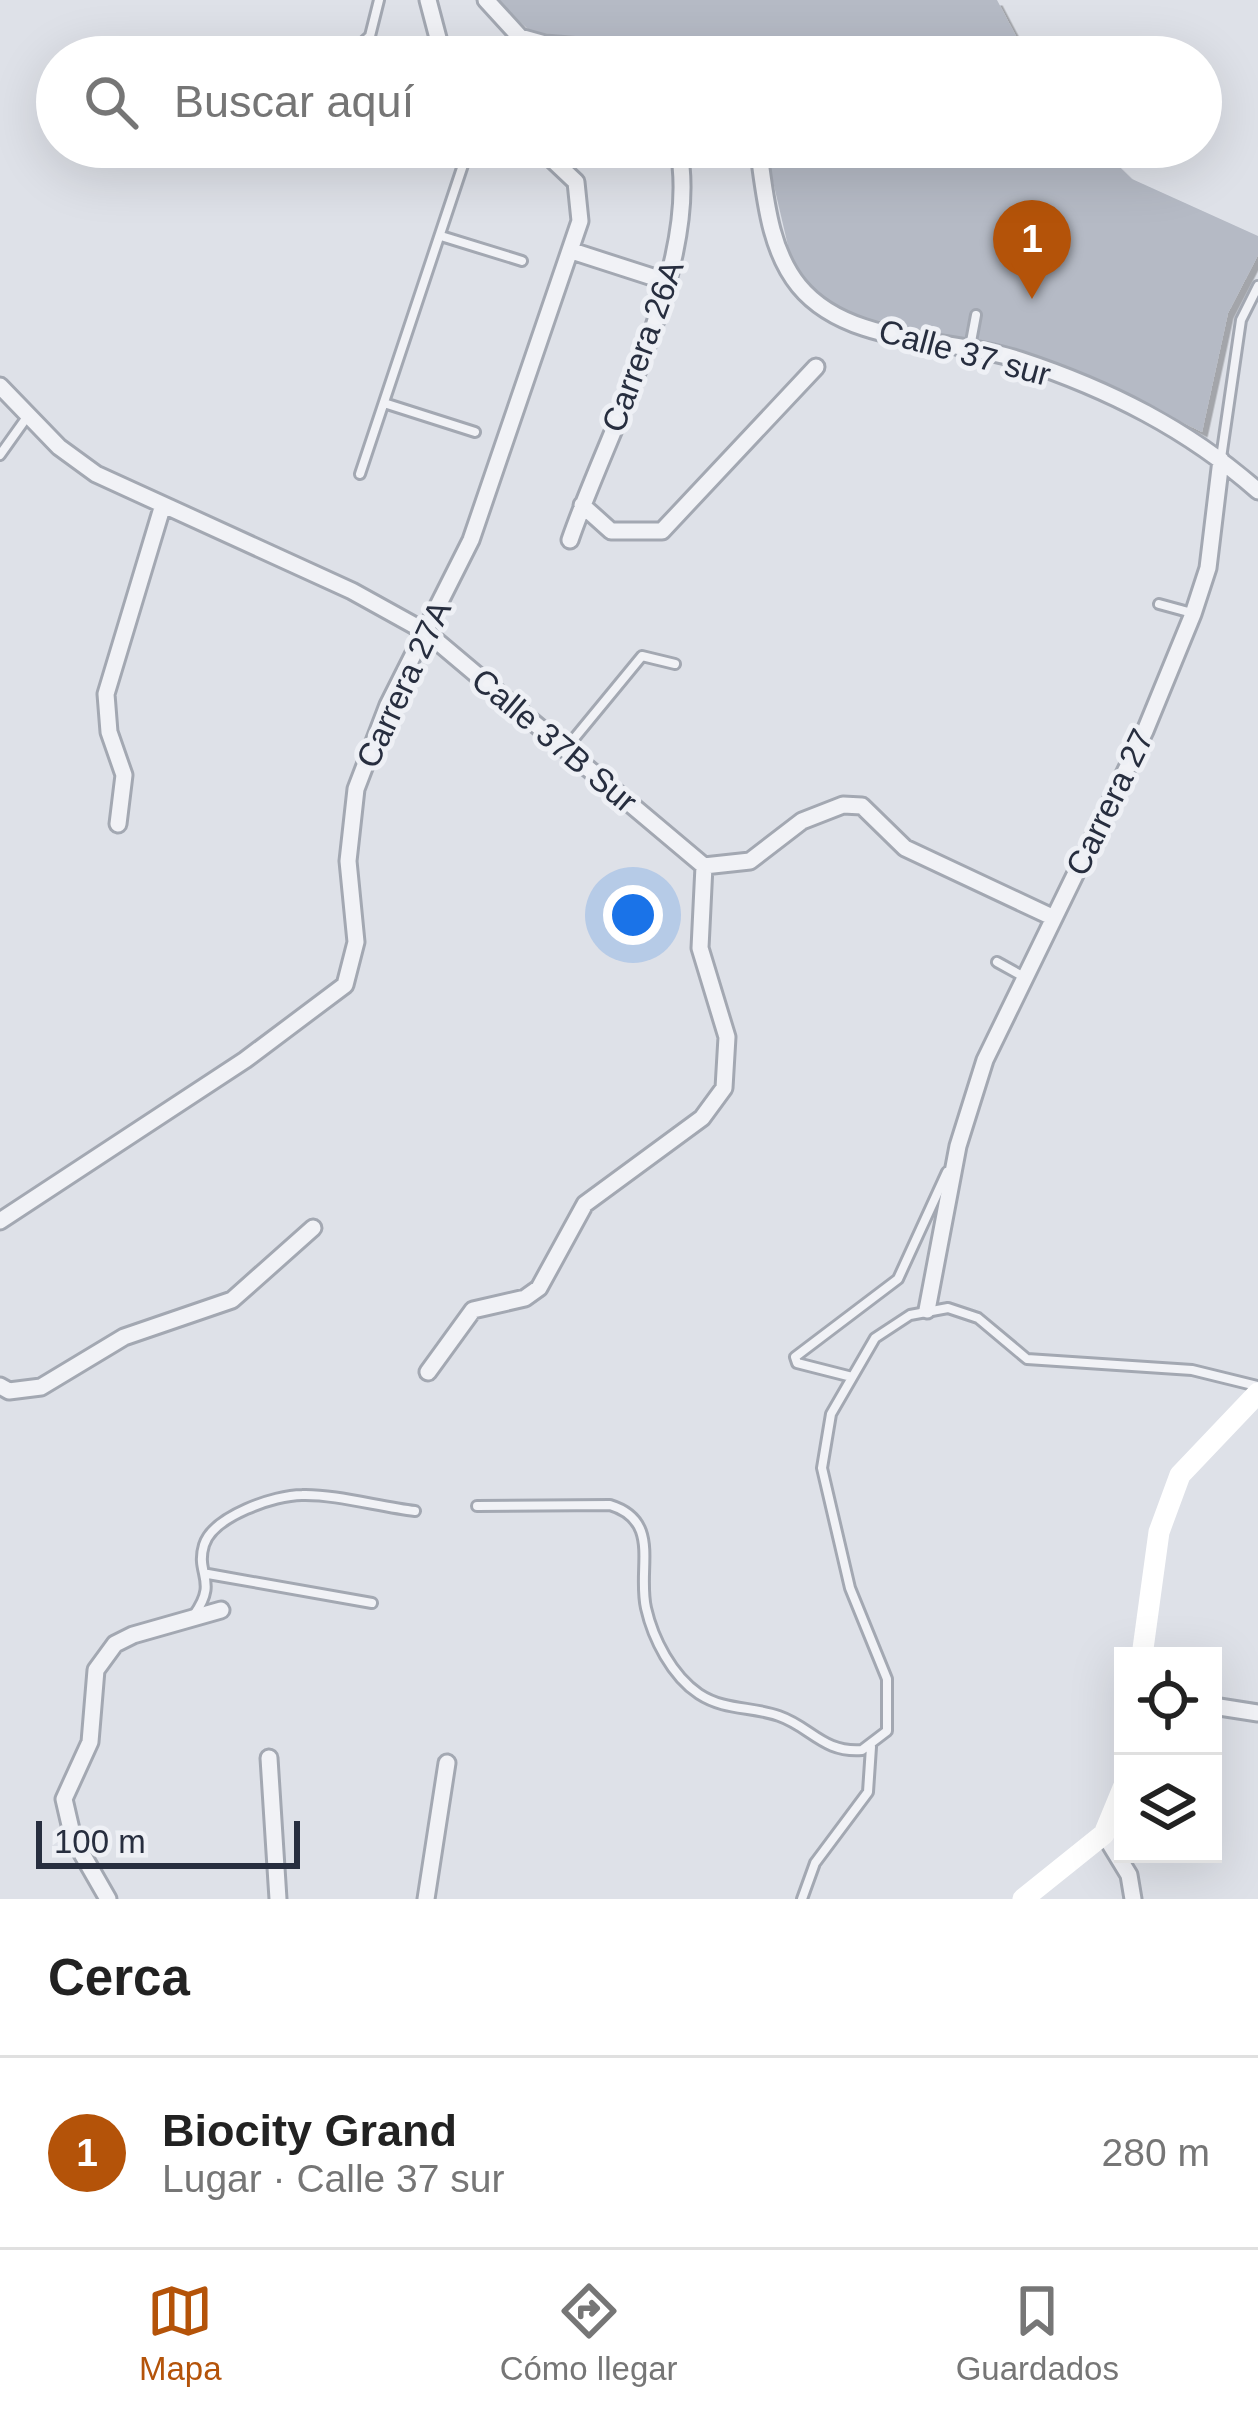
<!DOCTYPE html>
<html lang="es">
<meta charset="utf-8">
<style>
body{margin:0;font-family:Helvetica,sans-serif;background:#f2f2f2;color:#222}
.controls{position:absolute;right:36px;bottom:36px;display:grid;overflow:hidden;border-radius:0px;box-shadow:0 12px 48px #0002}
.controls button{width:108px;height:108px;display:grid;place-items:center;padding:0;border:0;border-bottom:3px solid #e0e0e0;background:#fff;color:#222;font:60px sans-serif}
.scale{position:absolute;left:36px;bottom:30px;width:264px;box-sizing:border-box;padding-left:12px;border:6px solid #272e3f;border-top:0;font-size:33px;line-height:42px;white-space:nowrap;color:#272e3f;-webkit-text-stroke:9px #eef0f5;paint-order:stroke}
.you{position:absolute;left:633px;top:915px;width:42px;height:42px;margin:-30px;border:9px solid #fff;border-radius:50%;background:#1a73e8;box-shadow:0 0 0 18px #1a73e833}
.badge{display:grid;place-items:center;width:78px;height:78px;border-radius:50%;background:#b45309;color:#fff;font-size:39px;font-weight:700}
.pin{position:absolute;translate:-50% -99px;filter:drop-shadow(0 3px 6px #0008)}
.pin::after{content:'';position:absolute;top:63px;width:42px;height:36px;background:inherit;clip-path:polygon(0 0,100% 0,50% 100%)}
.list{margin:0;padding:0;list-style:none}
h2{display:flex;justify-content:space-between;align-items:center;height:156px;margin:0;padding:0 48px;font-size:51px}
h2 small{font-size:39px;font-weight:400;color:#767676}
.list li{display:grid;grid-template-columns:78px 1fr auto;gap:36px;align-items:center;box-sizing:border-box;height:192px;padding:0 48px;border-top:3px solid #e0e0e0}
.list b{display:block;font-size:45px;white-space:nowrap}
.list p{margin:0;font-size:39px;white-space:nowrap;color:#767676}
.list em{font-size:39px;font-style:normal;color:#767676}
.icon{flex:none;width:66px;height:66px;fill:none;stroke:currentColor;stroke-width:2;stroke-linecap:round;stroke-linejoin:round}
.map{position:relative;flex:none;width:1258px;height:1899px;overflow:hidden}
.search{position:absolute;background:#fff;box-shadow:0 12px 48px #0002;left:36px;right:36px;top:36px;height:132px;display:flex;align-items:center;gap:30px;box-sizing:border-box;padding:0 42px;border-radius:66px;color:#767676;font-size:45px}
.sheet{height:348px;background:#fff}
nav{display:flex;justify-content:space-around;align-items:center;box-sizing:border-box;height:168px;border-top:3px solid #e0e0e0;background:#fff;font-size:33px;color:#767676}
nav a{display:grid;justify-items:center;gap:6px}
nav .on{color:#b45309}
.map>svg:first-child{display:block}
</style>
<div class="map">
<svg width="1258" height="1899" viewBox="0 0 1258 1899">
<defs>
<filter id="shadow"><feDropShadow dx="5.5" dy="5.5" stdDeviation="0" flood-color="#0004"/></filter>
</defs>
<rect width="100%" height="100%" fill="#dee1e8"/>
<path fill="#b5bac5" filter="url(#shadow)" d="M495,0H997L1027,57H727L679,47L532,32Z
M765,147H1099L1132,179L1258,236V255L1228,313L1202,432L1094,379L1006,347L851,315L807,284L792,263Z"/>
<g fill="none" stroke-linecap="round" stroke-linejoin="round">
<defs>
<path id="lane" d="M347,57L370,36L379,0
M441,236L522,261
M970,347L976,315
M384,403L475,432
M0,455L27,417
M1221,458L1241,320L1258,286
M360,474L469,147
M1159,604L1192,613
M568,746L642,656L675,664
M997,962L1026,978
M852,1377L797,1363L795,1357L898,1279L947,1172
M477,1506L610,1505C662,1521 637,1568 646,1608C653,1639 672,1676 699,1694C725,1711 751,1706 779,1716C811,1727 823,1753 862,1750L887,1731V1679L850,1588L822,1468L831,1414L875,1338L910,1315L948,1308L978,1318L1027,1359L1192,1370L1257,1386
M208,1574L372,1603
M194,1615C219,1580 195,1575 204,1545C213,1516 275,1495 302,1495C335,1494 380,1507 415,1511
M802,1899L815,1863L868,1792L871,1747"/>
<path id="street" d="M428,0L443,57
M486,0L520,37L545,44L699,57
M758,147C765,193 768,248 799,286C849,347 951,337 1020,360C1108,389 1188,429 1258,491
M572,251L668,282
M0,386L59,447L96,474L352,591L426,632L704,866L750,861L802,821L843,805L862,806L905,848L1052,917
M582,505L611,531H662L816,367
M570,540C608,429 703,260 678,147
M118,824L124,775L109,732L106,694L162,508
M0,1221L245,1060L345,985L356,942L348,861L356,789L388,705L471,540L580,221L576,182L539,147
M927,1310L958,1146L985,1060L1145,731L1193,614L1208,568L1221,460
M428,1372L473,1310L525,1298L539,1288L585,1204L702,1118L724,1088L727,1037L700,948L704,866
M0,1386L9,1391L41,1387L124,1337L232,1300L313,1228
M1213,1706L1258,1713
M269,1758L278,1899
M1104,1834L1129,1875L1133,1899
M108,1899L73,1838L64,1799L90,1742L96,1670L115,1644L133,1635L221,1610
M426,1899L447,1763"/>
</defs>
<use href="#lane" stroke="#a3a8b2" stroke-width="14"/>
<use href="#street" stroke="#a3a8b2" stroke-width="21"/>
<use href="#lane" stroke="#f1f2f6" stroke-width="8"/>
<use href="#street" stroke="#f1f2f6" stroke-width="15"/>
<path stroke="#fff" stroke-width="21" d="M1142,1656L1159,1532L1180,1475L1258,1393
M1023,1899L1104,1834L1123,1788"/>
</g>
<g text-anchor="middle" stroke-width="10" stroke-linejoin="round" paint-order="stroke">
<g font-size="33" fill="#272e3f" stroke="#eef0f5">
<text transform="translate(642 346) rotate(-70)" y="12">Carrera 26A</text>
<text transform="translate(965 352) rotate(15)" y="12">Calle 37 sur</text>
<text transform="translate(403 684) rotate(-65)" y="12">Carrera 27A</text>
<text transform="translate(555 740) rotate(40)" y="12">Calle 37B Sur</text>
<text transform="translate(1109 802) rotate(-64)" y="12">Carrera 27</text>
</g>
</g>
</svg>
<div class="controls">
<button><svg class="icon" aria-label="locate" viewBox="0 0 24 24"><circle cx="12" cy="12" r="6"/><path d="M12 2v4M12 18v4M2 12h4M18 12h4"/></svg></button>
<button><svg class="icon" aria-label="layers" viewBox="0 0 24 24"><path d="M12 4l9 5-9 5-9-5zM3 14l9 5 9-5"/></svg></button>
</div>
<div class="scale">100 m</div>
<div class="you"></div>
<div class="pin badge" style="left:1032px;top:299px">1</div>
<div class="search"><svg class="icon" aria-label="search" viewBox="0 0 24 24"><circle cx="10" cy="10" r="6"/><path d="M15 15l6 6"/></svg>Buscar aquí</div>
</div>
<section class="sheet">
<h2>Cerca<small></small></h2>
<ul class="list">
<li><span class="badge">1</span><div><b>Biocity Grand</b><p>Lugar · Calle 37 sur</p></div><em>280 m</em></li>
</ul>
</section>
<nav>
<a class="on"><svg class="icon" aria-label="map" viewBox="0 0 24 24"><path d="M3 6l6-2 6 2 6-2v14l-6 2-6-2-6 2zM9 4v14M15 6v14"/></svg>Mapa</a>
<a><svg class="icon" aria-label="directions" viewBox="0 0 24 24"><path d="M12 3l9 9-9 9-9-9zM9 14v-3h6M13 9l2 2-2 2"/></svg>Cómo llegar</a>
<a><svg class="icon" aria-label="saved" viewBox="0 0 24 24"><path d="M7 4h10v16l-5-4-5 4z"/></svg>Guardados</a>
</nav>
